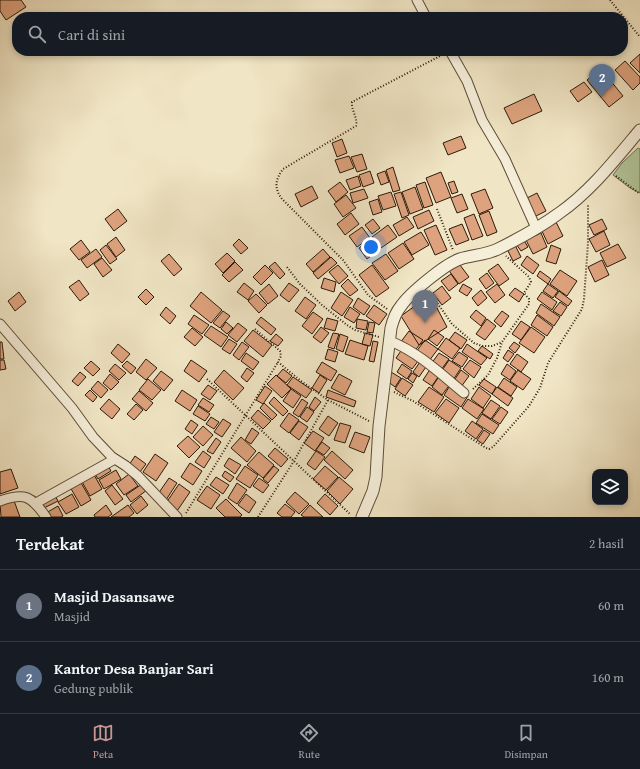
<!DOCTYPE html>
<html lang="id">
<style>
body{margin:0;font-family:"Gentium Book Plus",serif;background:#242831;color:#f1f3f6}
.controls{position:absolute;right:12px;bottom:12px;display:grid;overflow:hidden;border-radius:8px;box-shadow:0 2px 6px #0003}
.controls button{width:36px;height:36px;display:grid;place-items:center;padding:0;border:0;border-bottom:1px solid #363941;background:#171b24;color:#f1f3f6;font:20px sans-serif}
.you{position:absolute;left:371px;top:247px;width:14px;height:14px;margin:-10px;border:3px solid #fff;border-radius:50%;background:#1a73e8;box-shadow:0 0 0 6px #1a73e833}
.badge{display:grid;place-items:center;width:26px;height:26px;border-radius:50%;background:#c59692;color:#fff;font-size:13px;font-weight:700}
.pin{position:absolute;translate:-50% -33px;filter:drop-shadow(0 1px 2px #0008)}
.pin::after{content:'';position:absolute;top:21px;width:14px;height:12px;background:inherit;clip-path:polygon(0 0,100% 0,50% 100%)}
.list{margin:0;padding:0;list-style:none}
h2{display:flex;justify-content:space-between;align-items:center;height:52px;margin:0;padding:0 16px;font-size:17px}
h2 small{font-size:13px;font-weight:400;color:#9ea1a6}
.list li{display:grid;grid-template-columns:26px 1fr auto;gap:12px;align-items:center;box-sizing:border-box;height:72px;padding:0 16px;border-top:1px solid #363941}
.list b{display:block;font-size:15px;white-space:nowrap}
.list p{margin:0;font-size:13px;white-space:nowrap;color:#9ea1a6}
.list em{font-size:13px;font-style:normal;color:#9ea1a6}
.icon{flex:none;width:22px;height:22px;fill:none;stroke:currentColor;stroke-width:2;stroke-linecap:round;stroke-linejoin:round}
.map{position:relative;flex:none;width:640px;height:517px;overflow:hidden}
.search{position:absolute;background:#171b24;box-shadow:0 2px 6px #0003;left:12px;right:12px;top:12px;height:44px;display:flex;align-items:center;gap:10px;box-sizing:border-box;padding:0 14px;border-radius:16px;color:#9ea1a6;font-size:15px}
.sheet{height:196px;background:#171b24}
nav{display:flex;justify-content:space-around;align-items:center;box-sizing:border-box;height:56px;border-top:1px solid #363941;background:#171b24;font-size:11px;color:#9ea1a6}
nav a{display:grid;justify-items:center;gap:2px}
nav .on{color:#c59692}
.map>svg:first-child{display:block}
</style>
<div class="map">
<svg width="640" height="517" viewBox="0 0 640 517">
<rect width="100%" height="100%" fill="#f0e5c4"/>
<filter id="stains"><feTurbulence type="fractalNoise" baseFrequency=".005" numOctaves="4"/><feColorMatrix values="0 0 0 0 .2 0 0 0 0 .09 0 0 0 0 .02 0 0 0 .5 -.17"/></filter>
<radialGradient id="worn" r=".72"><stop offset=".6" stop-color="#630" stop-opacity="0"/><stop offset="1" stop-color="#630" stop-opacity=".3"/></radialGradient>
<path fill="#b3c69a" stroke="#707052" d="M638,148L640,149V193L630,188L613,175L622,163Z"/>
<path fill="#dea37e" stroke="#2c1a0a" d="M0,0H21L26,7L6,20L0,11Z
M640,54V73L630,63Z
M625,61L640,77V83L633,90L615,70Z
M601,69L623,96L609,107L587,80Z
M584,82L592,92L578,102L570,91Z
M534,94L542,111L512,124L504,108Z
M461,136L466,148L448,155L443,143Z
M342,139L347,153L337,157L332,143Z
M362,154L367,169L357,172L351,157Z
M349,156L354,168L340,173L335,160Z
M393,167L400,190L393,192L386,170Z
M370,171L374,183L363,187L359,175Z
M385,171L389,182L381,185L377,174Z
M441,172L451,197L436,203L426,178Z
M358,176L361,186L350,190L346,180Z
M454,181L458,192L452,194L448,183Z
M340,182L348,192L336,202L328,191Z
M425,182L433,205L424,208L416,185Z
M312,186L318,198L301,207L295,194Z
M415,187L423,209L410,214L402,192Z
M364,189L368,198L353,203L350,193Z
M485,189L493,208L479,214L471,194Z
M391,192L396,206L383,210L378,196Z
M401,192L409,215L402,218L394,194Z
M537,193L546,211L534,217L525,199Z
M462,194L468,209L457,213L451,198Z
M346,195L356,208L343,217L334,204Z
M378,199L382,212L373,215L369,202Z
M118,209L127,221L114,231L105,219Z
M429,210L434,221L418,229L413,217Z
M489,211L497,232L487,236L479,215Z
M351,213L359,224L345,235L337,224Z
M474,214L483,236L472,240L464,218Z
M407,217L414,227L399,236L393,225Z
M373,219L380,228L372,234L365,225Z
M602,219L607,229L594,235L589,225Z
M556,222L563,236L548,244L541,229Z
M462,224L469,240L456,245L449,229Z
M388,225L397,237L381,248L372,237Z
M436,225L447,250L435,255L424,230Z
M362,227L370,238L357,247L349,236Z
M604,231L610,245L596,252L589,239Z
M421,232L429,245L412,255L404,242Z
M541,233L547,247L533,254L526,240Z
M116,237L125,250L116,257L107,244Z
M239,239L248,248L241,254L233,245Z
M371,239L379,250L367,259L359,248Z
M523,239L528,247L521,251L516,244Z
M81,240L90,252L79,260L70,249Z
M403,243L414,259L399,269L388,253Z
M514,243L521,257L513,261L506,247Z
M618,244L626,258L607,267L600,253Z
M106,245L117,259L110,264L100,250Z
M551,245L561,249L556,264L546,261Z
M96,249L102,257L87,268L81,260Z
M323,249L330,257L313,272L306,264Z
M227,253L235,261L223,273L215,264Z
M169,254L182,269L174,276L161,261Z
M386,254L398,271L385,280L372,263Z
M527,256L539,265L533,274L521,265Z
M331,257L337,263L318,279L313,273Z
M102,258L112,270L103,277L94,264Z
M602,260L609,275L595,282L588,267Z
M457,261L469,277L459,284L447,268Z
M235,262L243,270L229,282L222,275Z
M275,262L285,274L280,279L269,267Z
M498,264L509,279L499,286L488,271Z
M265,265L273,273L261,285L253,277Z
M338,265L348,276L339,284L329,272Z
M372,265L389,288L376,297L359,275Z
M560,270L577,281L567,296L550,284Z
M540,271L551,279L548,284L537,276Z
M487,273L494,283L486,289L479,279Z
M451,274L458,284L449,291L441,281Z
M324,278L336,282L334,292L321,288Z
M348,279L358,290L350,296L341,286Z
M79,280L89,294L80,301L69,287Z
M244,283L254,291L248,300L237,292Z
M289,283L299,290L289,302L280,295Z
M269,284L278,296L268,304L259,293Z
M463,284L472,289L467,296L459,291Z
M497,284L505,295L495,303L486,292Z
M548,284L558,291L553,298L543,291Z
M442,286L451,298L442,305L433,293Z
M515,288L524,294L519,302L509,295Z
M146,289L154,297L146,305L138,297Z
M481,290L487,298L478,306L472,298Z
M559,291L572,301L568,306L555,297Z
M19,292L26,302L15,311L8,301Z
M201,292L222,310L211,323L190,306Z
M341,292L353,300L342,316L331,308Z
M542,292L557,302L552,310L537,299Z
M256,294L267,305L259,313L248,301Z
M430,295L447,327L419,345L401,316Z
M305,297L316,305L306,319L295,311Z
M358,298L370,306L364,315L353,307Z
M560,302L567,307L561,316L553,311Z
M541,304L560,317L554,326L536,313Z
M374,305L387,314L379,325L366,316Z
M166,307L176,316L170,324L160,315Z
M350,307L360,314L354,323L344,317Z
M476,310L486,318L481,326L470,317Z
M223,311L230,316L220,328L213,323Z
M502,311L509,316L501,327L494,321Z
M313,312L323,319L312,334L302,326Z
M194,315L209,325L202,334L188,324Z
M537,315L553,327L547,336L531,325Z
M261,317L276,329L271,335L256,323Z
M327,318L338,321L335,331L324,328Z
M357,319L368,321L366,330L356,328Z
M487,319L496,326L485,340L476,334Z
M521,321L530,327L521,340L512,334Z
M226,322L233,328L227,334L221,329Z
M369,322L375,323L373,333L367,332Z
M238,323L247,330L237,342L228,335Z
M211,326L228,337L221,347L204,335Z
M321,327L329,333L321,343L313,337Z
M531,327L545,337L534,353L519,343Z
M192,328L203,337L195,346L184,337Z
M253,330L272,345L263,357L244,341Z
M434,330L444,337L437,346L428,339Z
M409,331L423,340L414,352L400,343Z
M455,332L467,340L461,349L449,340Z
M333,333L339,334L334,349L328,347Z
M365,333L373,335L370,346L362,344Z
M276,334L283,340L278,346L270,341Z
M340,334L348,337L343,352L336,349Z
M446,338L460,348L452,359L438,349Z
M229,339L237,344L230,354L222,349Z
M350,340L368,346L364,360L345,354Z
M425,340L438,349L429,361L416,352Z
M373,341L378,342L374,362L369,361Z
M0,342H2L4,359H0Z
M242,342L249,347L239,360L233,355Z
M514,342L520,346L515,353L509,348Z
M118,344L130,354L122,363L111,353Z
M467,344L487,358L481,365L462,352Z
M482,346L493,354L490,359L478,351Z
M403,348L419,360L412,369L396,358Z
M328,349L338,352L335,362L325,359Z
M508,350L514,354L508,362L503,358Z
M459,352L468,358L462,367L452,361Z
M246,353L259,362L253,370L241,361Z
M439,353L449,359L441,370L431,364Z
M517,354L528,362L521,372L510,364Z
M146,359L157,368L146,380L136,372Z
M422,359L428,364L419,377L413,372Z
M0,360H4L6,369L0,370Z
M191,360L207,371L199,382L184,371Z
M449,360L461,368L453,380L441,372Z
M470,360L481,367L474,378L463,369Z
M91,361L100,369L93,376L84,368Z
M127,361L136,368L131,374L122,366Z
M322,362L337,371L331,381L316,372Z
M115,364L126,373L119,380L109,371Z
M402,364L412,371L407,379L397,372Z
M507,364L516,371L510,380L501,374Z
M247,368L254,373L247,382L241,377Z
M431,368L440,374L432,386L423,380Z
M283,369L292,376L286,383L277,376Z
M224,370L244,388L233,400L214,382Z
M461,370L469,376L461,387L453,382Z
M518,370L531,379L523,390L510,381Z
M161,371L173,380L164,391L153,381Z
M80,372L86,377L78,386L72,381Z
M391,372L401,378L395,387L386,380Z
M412,373L417,376L413,383L408,379Z
M110,374L119,382L111,390L103,383Z
M339,374L352,381L345,395L331,388Z
M276,375L291,389L282,398L267,384Z
M320,375L327,380L319,393L312,388Z
M440,375L451,383L442,395L432,387Z
M293,377L312,390L306,398L287,385Z
M402,378L413,385L405,396L395,389Z
M504,378L517,387L511,396L498,387Z
M148,379L161,390L152,400L139,390Z
M484,379L496,387L492,394L479,385Z
M98,381L108,390L101,398L91,389Z
M451,384L468,396L461,407L444,395Z
M208,385L217,391L210,400L201,394Z
M265,386L272,391L263,404L256,400Z
M429,387L444,397L434,412L418,402Z
M479,387L491,396L483,408L471,399Z
M497,387L513,398L508,406L492,394Z
M291,389L301,396L293,408L283,401Z
M90,390L97,397L93,402L85,395Z
M182,390L197,400L190,411L175,401Z
M328,390L356,401L354,407L326,397Z
M139,391L153,403L146,411L132,399Z
M274,397L288,411L283,416L269,403Z
M315,397L321,402L314,411L309,407Z
M203,398L214,405L209,412L198,405Z
M109,399L120,409L112,419L100,409Z
M302,399L308,403L299,417L293,413Z
M446,399L459,408L449,423L435,413Z
M468,399L484,409L477,419L462,408Z
M491,400L500,406L491,419L482,413Z
M264,403L277,415L272,420L260,408Z
M136,404L143,410L134,420L127,414Z
M198,406L210,414L205,421L193,414Z
M307,407L314,412L307,422L300,417Z
M501,407L508,412L500,424L492,419Z
M258,410L271,421L263,429L251,418Z
M289,413L299,420L289,433L280,426Z
M482,414L499,425L493,434L476,423Z
M328,416L338,423L329,436L319,429Z
M211,417L219,422L214,429L206,424Z
M223,419L231,424L222,437L214,432Z
M191,420L198,425L192,434L185,429Z
M299,421L308,427L299,440L290,433Z
M472,421L483,429L476,439L465,431Z
M340,423L351,426L345,443L334,440Z
M203,426L213,435L203,446L193,437Z
M252,428L259,433L251,444L245,440Z
M484,430L490,434L483,444L477,440Z
M313,431L324,438L315,451L304,443Z
M355,432L370,437L364,453L349,447Z
M188,436L200,447L189,458L177,446Z
M241,437L256,451L247,462L231,448Z
M216,438L221,442L213,454L207,451Z
M322,442L330,448L324,455L316,450Z
M275,448L288,459L281,467L268,456Z
M203,451L211,457L204,468L195,462Z
M316,451L325,457L315,470L307,464Z
M332,451L353,470L345,479L324,460Z
M259,452L274,465L263,478L247,465Z
M155,454L168,463L156,481L143,472Z
M135,456L146,464L140,472L129,465Z
M229,458L241,465L235,474L224,466Z
M190,463L202,471L193,485L181,477Z
M107,464L111,471L98,479L94,472Z
M245,466L258,475L250,488L236,479Z
M274,466L279,470L268,483L263,479Z
M325,466L338,477L326,490L313,479Z
M11,469L18,488L0,494V472Z
M116,470L121,479L104,489L99,480Z
M225,471L234,477L230,482L222,476Z
M93,473L102,489L90,496L81,480Z
M129,474L138,486L124,495L116,484Z
M216,477L229,485L223,494L210,485Z
M339,477L353,489L340,504L327,491Z
M169,478L177,483L166,500L158,494Z
M259,478L269,485L263,493L253,486Z
M80,481L91,500L81,506L70,487Z
M237,483L247,490L237,504L228,498Z
M142,484L147,490L131,502L126,495Z
M179,484L190,492L177,511L166,503Z
M112,485L123,499L115,505L105,491Z
M207,486L220,495L211,509L197,500Z
M295,492L309,504L299,514L286,502Z
M54,494L58,501L44,508L40,502Z
M72,494L79,507L66,514L58,502Z
M246,494L256,502L249,513L238,505Z
M325,494L338,506L330,515L317,503Z
M141,496L148,505L137,514L130,505Z
M13,498L20,517H1L0,503Z
M226,499L242,515L240,517H225L216,508Z
M285,504L295,512L291,517H282L277,513Z
M106,505L112,514L108,517H95L94,515Z
M128,505L134,513L129,517H111Z
M310,505L323,517H304L301,515Z
M58,506L63,516L61,517H49L46,513Z"/>
<g fill="none" stroke-linecap="round" stroke-linejoin="round">
<defs>
<path id="minor" d="M417,0L426,17
M450,51L467,81L482,120L505,159L536,228
M0,324L72,408L93,437L112,457L126,466L138,476L177,517
M390,341C418,352 441,374 464,393
M0,501C25,492 31,496 46,517
M36,503L115,459"/>
<path id="tertiary" d="M362,517L373,491L376,477L379,426L391,328C393,320 396,312 401,306C410,293 445,264 460,259C472,255 486,255 498,249C518,239 539,228 558,214C590,192 615,160 640,130"/>
</defs>
<use href="#minor" stroke="#5d4d38" stroke-width="11"/>
<use href="#tertiary" stroke="#5d4d38" stroke-width="13"/>
<path stroke="#2c1a0a" stroke-width="2" stroke-dasharray="1 2" stroke-linecap="butt" d="M610,0L640,37
M616,176L640,194
M437,209L453,250
M287,267L300,284L322,305L347,325L355,330L379,337
M429,291L452,324L474,343L482,346H492L502,342L529,304V299L524,293L531,282L529,277L506,256
M387,309L368,295L343,260L282,199C274,188 275,180 283,169L356,126C358,118 351,110 352,102L442,55
M255,329L280,351L281,356L278,362L301,381L328,400L369,421
M207,379L351,515
M473,389L488,375L497,358L502,342
M394,392L413,401L486,448L489,449L493,447L529,406L540,388L548,363L582,309L584,299L588,243V204
M186,513L278,362
M258,517L294,461L328,400"/>
<use href="#minor" stroke="#f5eed9" stroke-width="9"/>
<use href="#tertiary" stroke="#f5eed9" stroke-width="11"/>
</g>
<rect width="100%" height="100%" filter="url(#stains)"/>
<rect width="100%" height="100%" fill="url(#worn)"/>
</svg>
<div class="controls">
<button><svg class="icon" aria-label="layers" viewBox="0 0 24 24"><path d="M12 4l9 5-9 5-9-5zM3 14l9 5 9-5"/></svg></button>
</div>
<div class="you"></div>
<div class="pin badge" style="left:425px;top:323px;background:#6b7280">1</div>
<div class="pin badge" style="left:602px;top:97px;background:#5c6f8a">2</div>
<div class="search"><svg class="icon" aria-label="search" viewBox="0 0 24 24"><circle cx="10" cy="10" r="6"/><path d="M15 15l6 6"/></svg>Cari di sini</div>
</div>
<section class="sheet">
<h2>Terdekat<small>2 hasil</small></h2>
<ul class="list">
<li><span class="badge" style="background:#6b7280">1</span><div><b>Masjid Dasansawe</b><p>Masjid</p></div><em>60 m</em></li>
<li><span class="badge" style="background:#5c6f8a">2</span><div><b>Kantor Desa Banjar Sari</b><p>Gedung publik</p></div><em>160 m</em></li>
</ul>
</section>
<nav>
<a class="on"><svg class="icon" aria-label="map" viewBox="0 0 24 24"><path d="M3 6l6-2 6 2 6-2v14l-6 2-6-2-6 2zM9 4v14M15 6v14"/></svg>Peta</a>
<a><svg class="icon" aria-label="directions" viewBox="0 0 24 24"><path d="M12 3l9 9-9 9-9-9zM9 14v-3h6M13 9l2 2-2 2"/></svg>Rute</a>
<a><svg class="icon" aria-label="saved" viewBox="0 0 24 24"><path d="M7 4h10v16l-5-4-5 4z"/></svg>Disimpan</a>
</nav>
